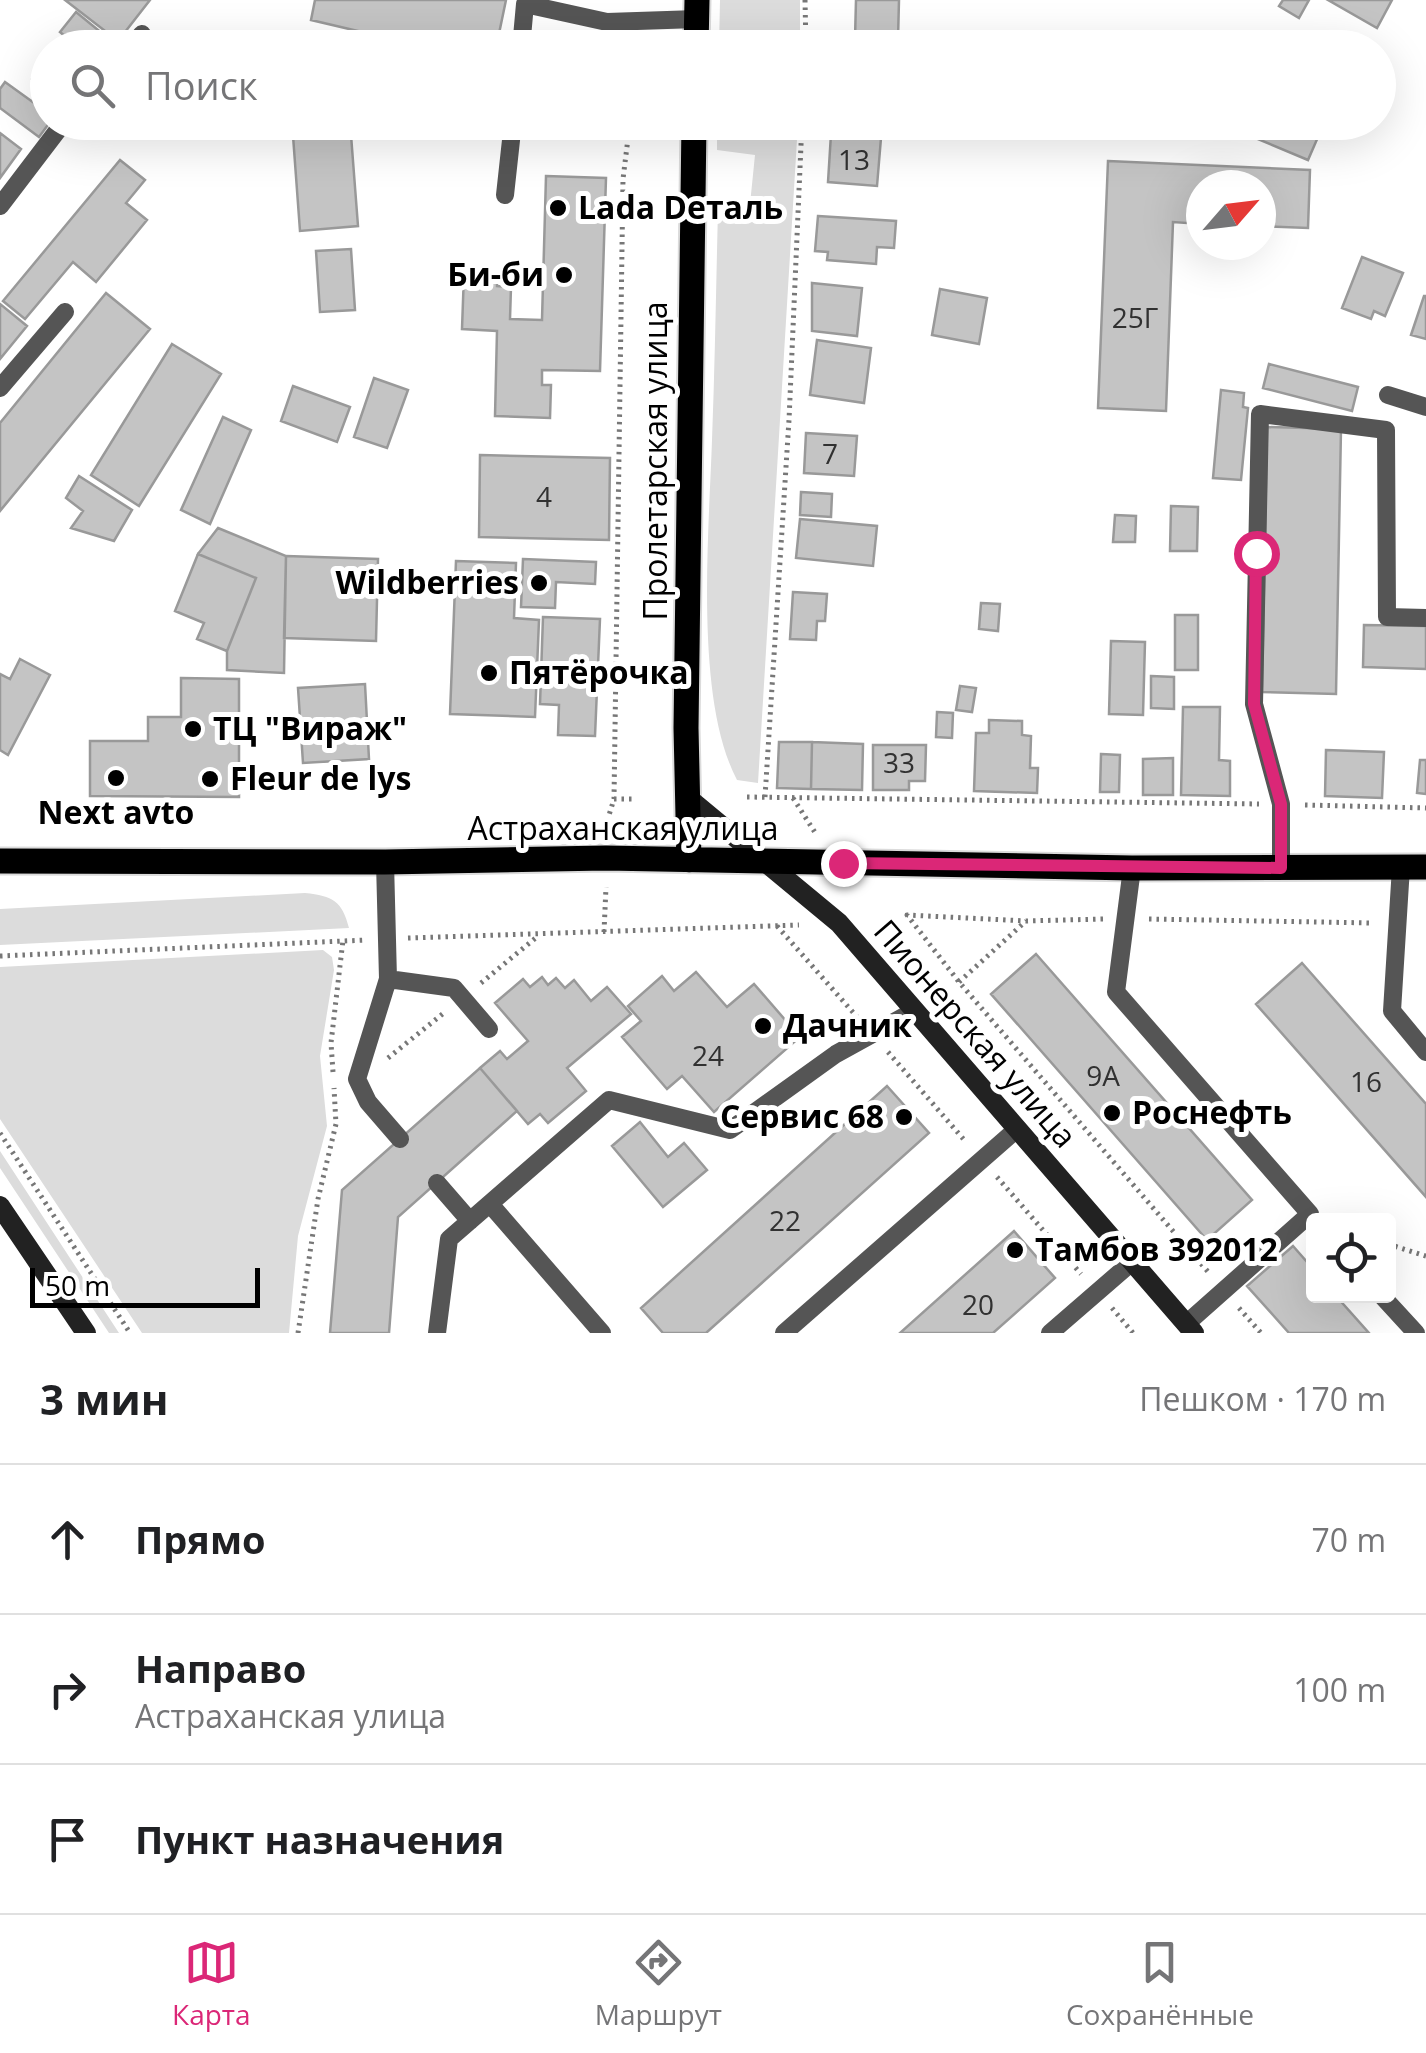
<!DOCTYPE html>
<html lang="ru">
<meta charset="utf-8">
<style>
body{margin:0;font-family:"Open Sans",sans-serif;background:#f2f2f2;color:#202124}
.controls{position:absolute;right:30px;bottom:30px;display:grid;overflow:hidden;border-radius:10px;box-shadow:0 10px 40px #0002}
.controls button{width:90px;height:90px;display:grid;place-items:center;padding:0;border:0;border-bottom:2px solid #e0e0e0;background:#fff;color:#202124;font:50px sans-serif}
.compass{position:absolute;left:1186px;top:170px;width:90px;height:90px;border-radius:50%;background:#fff;box-shadow:0 10px 40px #0002;rotate:62deg}
.scale{position:absolute;left:30px;bottom:25px;width:230px;box-sizing:border-box;padding-left:10px;border:5px solid #000;border-top:0;font-size:28px;line-height:35px;white-space:nowrap;color:#000;-webkit-text-stroke:8px #fff;paint-order:stroke}
.stop{position:absolute;width:30px;height:30px;margin:-22px;border:8px solid #db2777;border-radius:50%;background:#fff}
.stop.end{background:#db2777;border-color:#fff;box-shadow:0 2px 10px #0008}
.list{margin:0;padding:0;list-style:none}
h2{display:flex;justify-content:space-between;align-items:center;height:130px;margin:0;padding:0 40px;font-size:42px}
h2 small{font-size:32px;font-weight:400;color:#757577}
.list li{display:grid;grid-template-columns:65px 1fr auto;gap:30px;align-items:center;box-sizing:border-box;height:150px;padding:0 40px;border-top:2px solid #e0e0e0}
.list b{display:block;font-size:38px;white-space:nowrap}
.list p{margin:0;font-size:32px;white-space:nowrap;color:#757577}
.list em{font-size:32px;font-style:normal;color:#757577}
.icon{flex:none;width:55px;height:55px;fill:none;stroke:currentColor;stroke-width:2;stroke-linecap:round;stroke-linejoin:round}
.map{position:relative;flex:none;width:1426px;height:1333px;overflow:hidden}
.search{position:absolute;background:#fff;box-shadow:0 10px 40px #0002;left:30px;right:30px;top:30px;height:110px;display:flex;align-items:center;gap:25px;box-sizing:border-box;padding:0 35px;border-radius:55px;color:#757577;font-size:38px}
.sheet{height:580px;background:#fff}
nav{display:flex;justify-content:space-around;align-items:center;box-sizing:border-box;height:140px;border-top:2px solid #e0e0e0;background:#fff;font-size:28px;color:#757577}
nav a{display:grid;justify-items:center;gap:5px}
nav .on{color:#db2777}
.map>svg:first-child{display:block}
</style>
<div class="map">
<svg width="1426" height="1333" viewBox="0 0 1426 1333">
<rect width="100%" height="100%" fill="#fff"/>
<path fill="#dcdcdc" d="M720,0H800V47H719Z
M717,123H798L758,783L737,780C694,698 709,533 712,440C715,363 716,287 718,210L749,214L755,155L717,150Z
M305,893C333,896 342,901 349,928L0,945V909Z
M323,950L332,957L334,970L320,1056L327,1126L298,1236L289,1333H142L0,1119V967Z
M0,1151L119,1333H109L0,1168Z"/>
<path fill="#c4c4c4" stroke="#999" stroke-width="2.5" d="M65,0H150L118,41Z
M315,0H506L496,48H430L311,20Z
M856,0H899L898,40L855,39Z
M1283,0H1309L1299,18L1279,6Z
M1328,0H1392L1377,28Z
M76,12L114,43L111,48H79L60,32Z
M48,59V92L32,79Z
M5,82L48,113L50,122L39,137L0,108V89Z
M292,122H350L358,226L300,231Z
M1217,122H1283L1318,137L1308,160Z
M0,133L21,149L0,178Z
M831,134L881,138L877,186L828,182Z
M120,160L145,180L126,203L147,220L96,282L73,262L25,319L3,301Z
M1108,161L1310,170L1308,228L1261,226V185H1201V224L1173,222L1166,411L1098,408Z
M546,176L606,178L600,371L542,370V385H551L550,418L495,416L497,331L462,329L464,273L497,274V286L511,287L510,319L542,320Z
M818,216L896,221L894,248L877,247L876,264L827,260L828,252L815,251Z
M351,249L355,310L320,312L316,251Z
M1362,257L1403,273L1385,316L1374,311L1371,319L1342,308Z
M812,283L862,288L857,336L812,331Z
M940,289L987,298L979,344L932,335Z
M106,293L150,329L0,511V423Z
M1424,296H1426V339L1411,335Z
M0,304L27,326L0,359Z
M817,340L871,348L864,403L810,395Z
M172,344L221,374L139,506L91,475Z
M1269,364L1358,387L1352,411L1263,388Z
M374,378L408,390L387,448L354,437Z
M293,386L350,407L337,442L281,421Z
M1221,390L1244,393L1243,407L1248,408L1241,480L1213,478Z
M223,417L251,430L210,524L181,510Z
M1267,427L1341,429L1336,694L1262,692Z
M806,433L857,436L854,476L804,473Z
M480,455L610,458L609,540L479,537Z
M79,476L132,510L114,541L71,528L83,511L66,498Z
M801,492L832,494L831,517L800,515Z
M1171,506L1198,507L1197,551H1170Z
M1115,515L1136,516L1135,542H1113Z
M800,519L877,526L873,566L796,558Z
M218,528L286,556L284,673L227,670V651L256,578L198,554Z
M198,554L256,578L227,651L197,639L204,623L175,611Z
M286,556L378,559L376,641L284,638Z
M523,559L596,562L595,584L556,582L555,608L521,607Z
M456,561L516,563L514,618L539,620L535,717L450,714Z
M793,592L827,594L825,621H817L816,640L790,639Z
M981,603L1000,604L998,631L979,629Z
M1175,615H1198V670H1175Z
M543,617L600,619L595,736L558,735L559,705L540,704Z
M1364,625L1426,626V669L1363,667Z
M1111,641L1145,642L1143,715L1109,714Z
M20,659L50,675L8,755L0,750V674L10,679Z
M1151,676L1174,677V709L1151,708Z
M181,678L239,679V797L90,796V741H148V717H181Z
M365,684L369,759L303,763L298,688Z
M960,686L976,688L972,712L956,710Z
M1183,707H1220L1219,760L1230,761V796L1181,795Z
M937,712L953,713L952,738L936,737Z
M989,720L1022,721V735L1031,736L1030,768H1038L1037,793L974,791L976,733H989Z
M779,742H812L811,789L777,788Z
M812,742L863,744L862,790L811,789Z
M873,745H926L925,781H909V790H873Z
M1326,750L1384,752L1382,798L1325,796Z
M1101,754L1120,755L1119,792H1100Z
M1173,758V795H1143V759Z
M1420,760H1426V794L1417,793Z
M1036,954L1252,1200L1207,1240L991,994Z
M1302,963L1426,1104V1197L1256,1004Z
M696,972L727,1007L754,984L800,1037L714,1112L682,1076L667,1089L622,1037L641,1021L628,1006L662,976L674,991Z
M542,977L548,985L556,978L565,988L574,980L591,1001L607,987L631,1014L567,1068L586,1091L548,1123L540,1114L528,1124L480,1068L500,1051L507,1059L528,1041L495,1003L523,979L530,987Z
M480,1068L517,1111L398,1217L389,1333H330L342,1190Z
M887,1086L929,1133L706,1333H663L641,1308Z
M640,1122L668,1157L684,1143L707,1170L663,1207L612,1146Z
M1014,1231L1055,1278L993,1333H900Z
M1293,1246L1314,1270V1296H1336L1369,1333H1289L1247,1286Z"/>
<g fill="none" stroke-linecap="round" stroke-linejoin="round">
<defs>
<path id="primary" d="M696,48L697,0
M689,860L686,728L694,122
M0,861L385,862L606,858L1132,868L1426,867"/>
</defs>
<use href="#primary" stroke="#dbdbdb" stroke-width="29"/>
<path stroke="#777" stroke-width="5" stroke-dasharray="2.5 5" stroke-linecap="butt" d="M805,0L806,48
M747,797L1259,804
M765,797L789,420L802,122
M793,798L816,834
M614,799H634
M1305,805L1426,808
M605,828L614,799L623,179L630,122
M1103,919L1026,921L907,915L959,982L1209,1273
M1149,919L1373,923
M777,926L858,1018
M604,932L606,887
M408,938L799,925
M0,956L367,940
M959,982L1026,921
M481,983L538,936
M888,1052L966,1142
M388,1058L445,1012
M333,1072L331,1043L343,940
M0,1133L130,1333
M997,1177L1081,1274
M1388,1244L1426,1256
M1112,1308L1133,1333
M1239,1308L1261,1333
M298,1333L318,1199L336,1124L334,1088"/>
<path stroke="#555" stroke-width="18" d="M130,48L142,34
M521,48L525,4L607,22L697,19
M505,195L513,122
M0,206L64,122
M0,388L65,312
M1388,395L1426,407
M385,862L388,979L454,988L489,1029
M1401,867L1392,1011L1426,1052
M1132,868L1116,992L1310,1214L1186,1324
M1281,868V804L1254,704L1260,414L1386,430L1387,617L1426,618
M388,979L357,1079L368,1102L400,1139
M437,1183L470,1221
M490,1204L602,1333
M1382,1296L1416,1333
M437,1333L449,1239L609,1100L730,1130L836,1054L914,1011
M784,1333L1017,1129
M1050,1333L1132,1262"/>
<path stroke="#222" stroke-width="20" d="M688,798L839,923L1194,1333
M0,1206L86,1333"/>
<use href="#primary" stroke="#000" stroke-width="25"/>
</g>
<g fill="none" stroke-linecap="round" stroke-linejoin="round">
<path stroke="#db2777" stroke-width="12" d="M843,863L1281,868V804L1254,704L1256,553"/>
</g>
<g fill="#000" stroke="#fff" stroke-width="4">
<circle cx="558" cy="208" r="10"/>
<circle cx="564" cy="275" r="10"/>
<circle cx="539" cy="583" r="10"/>
<circle cx="489" cy="673" r="10"/>
<circle cx="193" cy="729" r="10"/>
<circle cx="116" cy="778" r="10"/>
<circle cx="210" cy="779" r="10"/>
<circle cx="763" cy="1026" r="10"/>
<circle cx="1112" cy="1113" r="10"/>
<circle cx="904" cy="1117" r="10"/>
<circle cx="1015" cy="1250" r="10"/>
</g>
<g text-anchor="middle" stroke-width="10" stroke-linejoin="round" paint-order="stroke">
<g font-size="28" fill="#313131">
<text x="854" y="170">13</text>
<text x="1135" y="328">25Г</text>
<text x="830" y="464">7</text>
<text x="544" y="507">4</text>
<text x="899" y="773">33</text>
<text x="708" y="1066">24</text>
<text x="1103" y="1086">9А</text>
<text x="1366" y="1092">16</text>
<text x="785" y="1231">22</text>
<text x="978" y="1315">20</text>
</g>
<g font-size="32" font-weight="bold" fill="#000" stroke="#fff" text-anchor="start">
<text x="578" y="219">Lada Dеталь</text>
<text x="544" y="286" text-anchor="end">Би-би</text>
<text x="519" y="594" text-anchor="end">Wildberries</text>
<text x="509" y="684">Пятёрочка</text>
<text x="213" y="740">ТЦ "Вираж"</text>
<text x="230" y="790">Fleur de lys</text>
<text x="116" y="824" text-anchor="middle">Next avto</text>
<text x="783" y="1037">Дачник</text>
<text x="1132" y="1124">Роснефть</text>
<text x="884" y="1128" text-anchor="end">Сервис 68</text>
<text x="1035" y="1261">Тамбов 392012</text>
</g>
<g font-size="32" fill="#000" stroke="#fff">
<text transform="translate(656 461) rotate(-90)" y="11">Пролетарская улица</text>
<text x="623" y="840">Астраханская улица</text>
<text transform="translate(975 1034) rotate(49)" y="11">Пионерская улица</text>
</g>
</g>
</svg>
<div class="controls">
<button><svg class="icon" aria-label="locate" viewBox="0 0 24 24"><circle cx="12" cy="12" r="6"/><path d="M12 2v4M12 18v4M2 12h4M18 12h4"/></svg></button>
</div>
<svg class="compass" viewBox="-18 -18 36 36"><path d="M0-13l5 13h-10z" fill="#e53935"/><path d="M0 13l5-13h-10z" fill="#757577"/></svg>
<div class="scale">50 m</div>
<div class="stop" style="left:1256px;top:553px"></div>
<div class="stop end" style="left:843px;top:863px"></div>
<div class="search"><svg class="icon" aria-label="search" viewBox="0 0 24 24"><circle cx="10" cy="10" r="6"/><path d="M15 15l6 6"/></svg>Поиск</div>
</div>
<section class="sheet">
<h2>3 мин<small>Пешком · 170 m</small></h2>
<ul class="list">
<li><svg class="icon" aria-label="ahead" viewBox="0 0 24 24"><path d="M12 20V5M6 11l6-6 6 6"/></svg><div><b>Прямо</b></div><em>70 m</em></li>
<li><svg class="icon" aria-label="right" viewBox="0 0 24 24"><path d="M7 20v-9h11M14 6l5 5-5 5"/></svg><div><b>Направо</b><p>Астраханская улица</p></div><em>100 m</em></li>
<li><svg class="icon" aria-label="arrive" viewBox="0 0 24 24"><path d="M6 21V4h12l-3 4 3 4H6"/></svg><div><b>Пункт назначения</b></div></li>
</ul>
</section>
<nav>
<a class="on"><svg class="icon" aria-label="map" viewBox="0 0 24 24"><path d="M3 6l6-2 6 2 6-2v14l-6 2-6-2-6 2zM9 4v14M15 6v14"/></svg>Карта</a>
<a><svg class="icon" aria-label="directions" viewBox="0 0 24 24"><path d="M12 3l9 9-9 9-9-9zM9 14v-3h6M13 9l2 2-2 2"/></svg>Маршрут</a>
<a><svg class="icon" aria-label="saved" viewBox="0 0 24 24"><path d="M7 4h10v16l-5-4-5 4z"/></svg>Сохранённые</a>
</nav>
